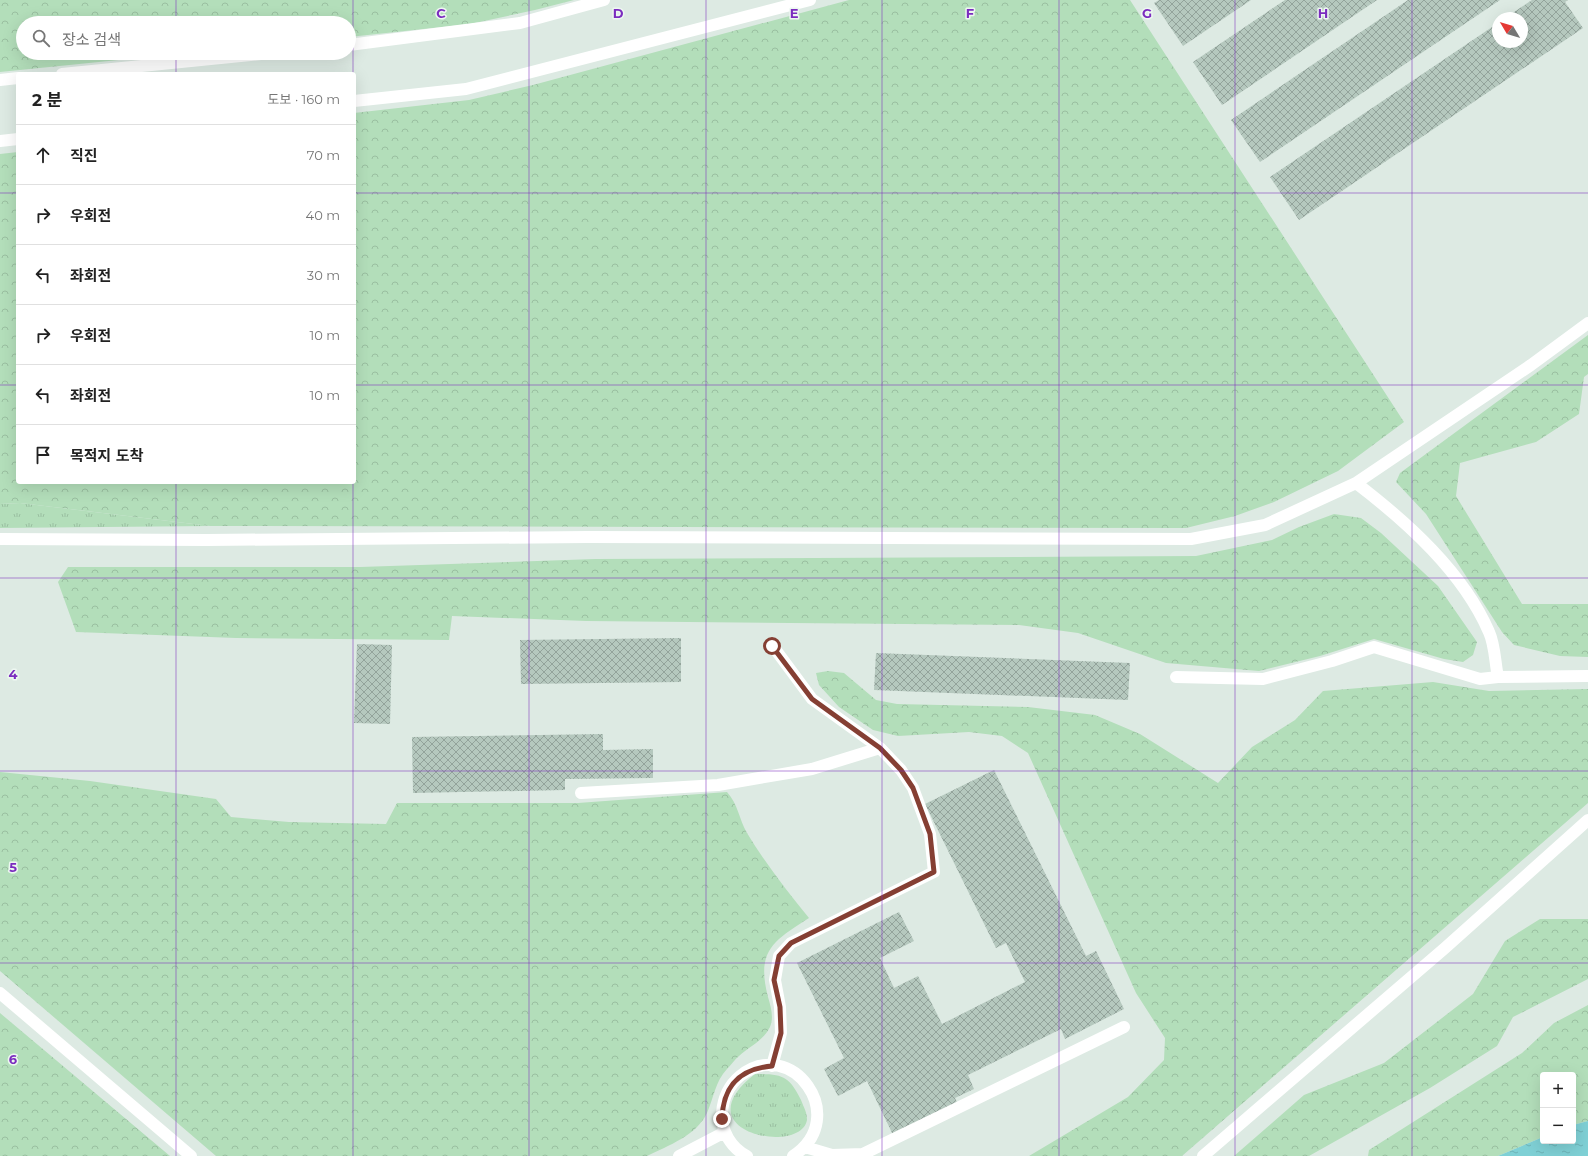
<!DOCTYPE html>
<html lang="ko">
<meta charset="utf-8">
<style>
body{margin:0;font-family:Montserrat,"Noto Sans KR",sans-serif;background:#f2f2f2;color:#222}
.controls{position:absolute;right:12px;bottom:12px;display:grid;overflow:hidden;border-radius:4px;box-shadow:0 4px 16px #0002}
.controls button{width:36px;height:36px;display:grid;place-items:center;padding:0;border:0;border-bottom:1px solid #e0e0e0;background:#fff;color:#222;font:20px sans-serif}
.compass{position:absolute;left:1492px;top:12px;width:36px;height:36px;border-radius:50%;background:#fff;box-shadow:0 4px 16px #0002;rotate:308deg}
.stop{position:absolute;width:12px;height:12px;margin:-9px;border:3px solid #853f33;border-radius:50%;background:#fff}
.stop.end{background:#853f33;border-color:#fff;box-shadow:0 1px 4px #0008}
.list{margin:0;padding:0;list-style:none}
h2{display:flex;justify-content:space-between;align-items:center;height:52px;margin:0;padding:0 16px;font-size:17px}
h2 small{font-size:13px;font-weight:400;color:#767676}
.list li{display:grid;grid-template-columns:26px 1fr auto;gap:12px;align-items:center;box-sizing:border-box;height:60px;padding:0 16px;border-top:1px solid #e0e0e0}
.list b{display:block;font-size:15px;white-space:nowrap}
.list em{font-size:13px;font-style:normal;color:#767676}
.icon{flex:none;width:22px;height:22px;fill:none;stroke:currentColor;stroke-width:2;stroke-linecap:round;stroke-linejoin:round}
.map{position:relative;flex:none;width:1588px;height:1156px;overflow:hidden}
.search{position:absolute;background:#fff;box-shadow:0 4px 16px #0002;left:16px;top:16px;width:340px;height:44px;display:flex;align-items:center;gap:10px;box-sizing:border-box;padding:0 14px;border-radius:22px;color:#767676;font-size:15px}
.panel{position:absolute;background:#fff;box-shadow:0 4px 16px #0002;left:16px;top:72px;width:340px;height:412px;border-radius:4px}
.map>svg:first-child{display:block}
</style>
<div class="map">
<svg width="1588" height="1156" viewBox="0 0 1588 1156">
<defs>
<pattern id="grass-tufts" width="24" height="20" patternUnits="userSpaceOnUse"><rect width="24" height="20" fill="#b3deba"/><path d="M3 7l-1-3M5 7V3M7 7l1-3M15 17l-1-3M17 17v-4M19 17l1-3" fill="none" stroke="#9abfa0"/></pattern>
<pattern id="forest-crowns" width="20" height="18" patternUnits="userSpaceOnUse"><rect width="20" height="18" fill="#b3deba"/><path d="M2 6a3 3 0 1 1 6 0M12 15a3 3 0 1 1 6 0" fill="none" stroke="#9abfa0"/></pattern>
<pattern id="water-ripples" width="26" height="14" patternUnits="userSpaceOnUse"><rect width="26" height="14" fill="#7fd0d5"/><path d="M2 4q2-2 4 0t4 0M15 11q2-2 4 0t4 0" fill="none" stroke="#6db3b7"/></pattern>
<pattern id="building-cross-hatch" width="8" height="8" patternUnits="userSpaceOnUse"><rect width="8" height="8" fill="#b5c8be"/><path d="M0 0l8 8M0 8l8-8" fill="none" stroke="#93a39b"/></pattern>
</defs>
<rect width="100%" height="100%" fill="#ddeae3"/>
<path fill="url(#grass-tufts)" d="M20,503L210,526L0,528V504Z
M755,1074C783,1074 789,1076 801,1100C804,1108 807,1112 807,1120C801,1156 680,1132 755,1074Z"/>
<path fill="url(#forest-crowns)" d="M0,0H574L535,10L470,24L349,37V23H23V53H188L0,72Z
M849,0H1130L1404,422L1338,471L1274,502L1235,516L1186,528L210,526L20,503L0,504V154L18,152V482H354V113L469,100L533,85Z
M1588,335V374L1584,377L1579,414L1536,442L1460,463L1456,496L1522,604H1588V657L1560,656L1514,645L1502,632L1426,514L1396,482L1400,473Z
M1334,514L1361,518L1381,533L1438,586L1477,642L1473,655L1463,662L1444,659L1374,639L1320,656L1259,671L1166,663L1078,633L1019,625L586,621L452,616L449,640L236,638L76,632L58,582L68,567H360L595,559L1196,556L1272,540L1299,527Z
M828,671L844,673L876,700L897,704L1028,707L1095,715L1140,734L1218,783L1252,747L1295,720L1323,691L1433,682L1489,691L1588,689V803L1182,1156H1029L1128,1097L1164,1060L1165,1038L1136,993L1028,753L1002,736L969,732L898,736L873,730L839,707L819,685L816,673Z
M0,772L90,781L216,799L231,817L289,822L386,824L397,803H578L727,792C738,804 739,819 747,833C765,863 787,891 809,918C773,941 756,951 768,997C771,1007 774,1018 770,1027C763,1041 750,1046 739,1056C735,1059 731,1065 727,1069C715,1082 714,1097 707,1113C696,1136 669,1145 647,1156H216L0,971Z
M1540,919H1588V979L1513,1017L1497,1046L1430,1088L1309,1156H1234L1304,1095L1384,1063L1473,994L1505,941Z
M1588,1005V1121L1573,1125V1075H1543V1137L1498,1156H1368L1369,1150L1522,1053L1554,1023Z
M0,1013L170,1156H0Z"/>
<path fill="url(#water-ripples)" d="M1588,1121V1156H1498L1543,1137V1141H1573V1125Z"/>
<path fill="url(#building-cross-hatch)" d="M1159,0H1251L1183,46L1154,3Z
M1285,0H1377L1222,105L1193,62Z
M1408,0H1500L1260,162L1231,120Z
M1532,0H1568L1565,2L1583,28L1299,220L1270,177L1498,23V42H1522V18H1505Z
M681,638V682L521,684L520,640Z
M357,644L392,645L390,724L354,723Z
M876,653L1130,663L1128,700L874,690Z
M603,734V750L653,749V778L565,779V790L413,793L412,737Z
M994,770L1086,956L1096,951L1124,1009L1065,1039L1061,1029L968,1075L974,1089L955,1098L959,1107L895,1139L867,1081L838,1096L824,1069L844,1058L797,963L899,912L914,941L880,958L894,988L918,976L942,1024L1025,982L1006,943L996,948L925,804Z"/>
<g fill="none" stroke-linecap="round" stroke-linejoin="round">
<path stroke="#fff" stroke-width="12" d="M349,45L520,23L604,0
M62,74L271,53
M0,80L18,78
M354,101L466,89L810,0
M0,141L18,139
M1356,483C1407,522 1463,572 1489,632C1495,645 1495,663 1498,677L1588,676
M0,539L207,540L588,537L1191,539L1265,525L1356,483L1531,365L1588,323
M1176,677L1263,679L1332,661L1374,647L1480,679L1498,677
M581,793L718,785L812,769L880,748
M0,993L191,1156
M772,1066L781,1033L780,1007L775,980L779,956L791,943L934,872L930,834L913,788L901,770L880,748L812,699L772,645
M805,1147L832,1155L863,1154L1124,1027
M679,1156L725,1132
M747,1156C731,1148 721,1131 722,1113C723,1099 728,1086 740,1076C791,1035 852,1117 793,1156
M1203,1156L1445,948L1588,820"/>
</g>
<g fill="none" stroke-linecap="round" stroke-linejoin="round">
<path stroke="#853f33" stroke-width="5" d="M722,1119C723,1086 739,1069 772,1066L781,1033L780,1007L774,980L779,956L791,943L934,872L930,834L913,788L901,770L880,748L812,699L772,646"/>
</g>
<path fill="none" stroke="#7b2cbf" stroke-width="1" stroke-opacity="0.55" d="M176,0V23M353,0V74M529,0V1156M706,0V1156M882,0V1156M1059,0V1156M1235,0V1156M1412,0V1156M176,53V74M0,193H18M354,193H1588M0,385H18M354,385H1588M176,482V1156M353,482V1156M0,578H1588M0,771H1588M0,963H1588"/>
<g font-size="13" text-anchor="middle" font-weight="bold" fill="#7b2cbf" stroke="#edf7f1" stroke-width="3" stroke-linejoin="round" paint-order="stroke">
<text x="441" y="18">C</text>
<text x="618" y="18">D</text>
<text x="794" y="18">E</text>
<text x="970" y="18">F</text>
<text x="1147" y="18">G</text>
<text x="1323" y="18">H</text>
<text x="13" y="679">4</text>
<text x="13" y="872">5</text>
<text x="13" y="1064">6</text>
</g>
</svg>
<div class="controls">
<button>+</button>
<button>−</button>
</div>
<svg class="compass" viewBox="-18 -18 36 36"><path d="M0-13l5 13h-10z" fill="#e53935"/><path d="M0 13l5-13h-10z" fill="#767676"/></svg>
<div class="stop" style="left:772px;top:646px"></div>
<div class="stop end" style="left:722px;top:1119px"></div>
<div class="search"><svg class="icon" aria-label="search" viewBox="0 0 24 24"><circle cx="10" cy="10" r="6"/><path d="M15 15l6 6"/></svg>장소 검색</div>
<section class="panel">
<h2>2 분<small>도보 · 160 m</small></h2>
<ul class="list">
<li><svg class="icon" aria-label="ahead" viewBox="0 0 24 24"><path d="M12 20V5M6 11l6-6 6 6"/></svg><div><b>직진</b></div><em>70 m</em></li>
<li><svg class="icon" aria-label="right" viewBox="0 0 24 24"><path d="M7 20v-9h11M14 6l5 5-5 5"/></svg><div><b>우회전</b></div><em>40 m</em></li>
<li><svg class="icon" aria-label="left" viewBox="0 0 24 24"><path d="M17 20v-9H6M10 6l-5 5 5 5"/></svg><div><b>좌회전</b></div><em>30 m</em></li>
<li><svg class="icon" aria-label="right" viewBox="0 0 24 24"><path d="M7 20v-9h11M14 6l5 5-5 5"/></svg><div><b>우회전</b></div><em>10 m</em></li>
<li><svg class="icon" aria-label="left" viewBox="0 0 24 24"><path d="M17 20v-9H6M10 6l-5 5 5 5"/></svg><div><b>좌회전</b></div><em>10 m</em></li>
<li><svg class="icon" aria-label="arrive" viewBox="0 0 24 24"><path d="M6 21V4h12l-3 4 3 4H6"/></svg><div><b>목적지 도착</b></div></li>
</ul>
</section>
</div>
